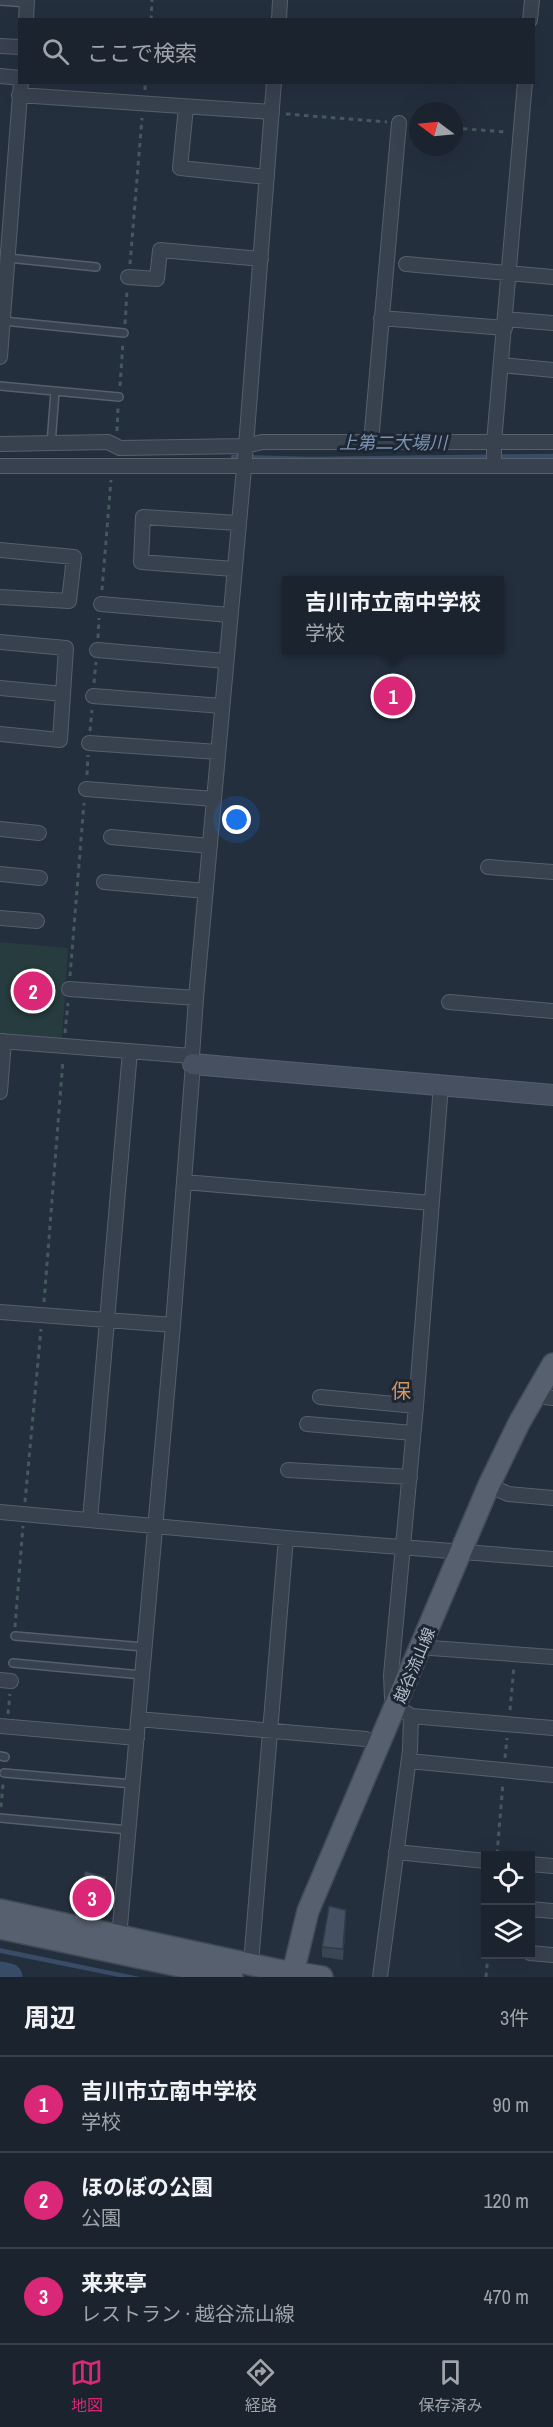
<!DOCTYPE html>
<html lang="ja">
<meta charset="utf-8">
<style>
body{margin:0;font-family:"Archivo Narrow","Noto Sans JP",sans-serif;background:#282f3a;color:#f1f3f6}
.controls{position:absolute;right:18px;bottom:18px;display:grid;overflow:hidden;border-radius:0px;box-shadow:0 6px 24px #0002}
.controls button{width:54px;height:54px;display:grid;place-items:center;padding:0;border:0;border-bottom:2px solid #39404a;background:#1b232e;color:#f1f3f6;font:30px sans-serif}
.compass{position:absolute;left:409px;top:102px;width:54px;height:54px;border-radius:50%;background:#1b232e;box-shadow:0 6px 24px #0002;rotate:286deg}
.you{position:absolute;left:237px;top:820px;width:21px;height:21px;margin:-15px;border:4px solid #fff;border-radius:50%;background:#1a73e8;box-shadow:0 0 0 9px #1a73e833}
.badge{display:grid;place-items:center;width:39px;height:39px;border-radius:50%;background:#db2777;color:#fff;font-size:20px;font-weight:700}
.pin{position:absolute;translate:-50% -50%;border:3px solid #fff;box-shadow:0 2px 6px #0006}
.popup{position:absolute;left:282px;top:576px;width:222px;height:78px;box-sizing:border-box;display:grid;place-content:center;border-radius:0px;background:#1b232e;filter:drop-shadow(0 2px 4px #0005);font-size:20px;white-space:nowrap;color:#a0a4aa}
.popup b{font-size:22px;color:#f1f3f6}
.popup::after{content:'';position:absolute;left:50%;top:100%;margin-left:-12px;border:12px solid transparent;border-top-color:#1b232e}
.list{margin:0;padding:0;list-style:none}
h2{display:flex;justify-content:space-between;align-items:center;height:78px;margin:0;padding:0 24px;font-size:26px}
h2 small{font-size:20px;font-weight:400;color:#a0a4aa}
.list li{display:grid;grid-template-columns:39px 1fr auto;gap:18px;align-items:center;box-sizing:border-box;height:96px;padding:0 24px;border-top:2px solid #39404a}
.list b{display:block;font-size:22px;white-space:nowrap}
.list p{margin:0;font-size:20px;white-space:nowrap;color:#a0a4aa}
.list em{font-size:20px;font-style:normal;color:#a0a4aa}
.icon{flex:none;width:33px;height:33px;fill:none;stroke:currentColor;stroke-width:2;stroke-linecap:round;stroke-linejoin:round}
.map{position:relative;flex:none;width:553px;height:1977px;overflow:hidden}
.search{position:absolute;background:#1b232e;box-shadow:0 6px 24px #0002;left:18px;right:18px;top:18px;height:66px;display:flex;align-items:center;gap:15px;box-sizing:border-box;padding:0 21px;border-radius:0px;color:#a0a4aa;font-size:22px}
.sheet{height:366px;background:#1b232e}
nav{display:flex;justify-content:space-around;align-items:center;box-sizing:border-box;height:84px;border-top:2px solid #39404a;background:#1b232e;font-size:16px;color:#a0a4aa}
nav a{display:grid;justify-items:center;gap:3px}
nav .on{color:#db2777}
.map>svg:first-child{display:block}
</style>
<div class="map">
<svg width="553" height="1977" viewBox="0 0 553 1977">
<rect width="100%" height="100%" fill="#242f3e"/>
<path fill="#263c3f" d="M0,942L68,948L62,1040L0,1034Z"/>
<path fill="#394c67" d="M0,1948L140,1977H119L0,1953Z"/>
<g fill="none" stroke-linecap="round" stroke-linejoin="round">
<path stroke="#394c67" stroke-width="4.5" d="M233,457L311,459L553,456"/>
<path stroke="#394c67" stroke-width="27" d="M0,1975L9,1977"/>
<defs>
<path id="lane" d="M0,1L27,3
M8,258L96,267
M3,321L124,333
M0,386L119,397
M51,444L55,392
M15,1636L144,1647
M13,1663L142,1675
M0,1756L5,1757
M4,1773L133,1784
M0,1818L129,1830"/>
<path id="street" d="M26,20L27,0
M279,20L280,0
M530,20L532,0
M0,46L20,47
M0,76L20,78
M19,95L272,112
M186,107L180,168L267,177
M406,264L553,277
M128,277L157,279L160,250L261,259
M381,318L505,328
M506,319L553,323
M0,357L21,82
M502,365L553,370
M371,442L399,123
M0,444L108,442L120,448L246,446L262,442H553
M0,466H553
M494,466V442L525,82
M0,550L74,557L69,601L0,597
M234,569L141,562L143,517L238,523
M101,604L230,615
M0,642L66,648L60,740L0,734
M97,650L226,661
M0,688L63,694
M93,696L222,706
M89,743L218,752
M86,789L214,799
M0,829L39,833
M111,837L210,846
M488,867L553,872
M0,874L40,878
M104,882L206,891
M0,918L37,921
M69,989L196,998
M449,1002L553,1011
M0,1041L192,1056
M0,1092L4,1041
M184,1182L432,1203
M0,1312L173,1325
M535,1396L553,1398
M320,1397L416,1406
M307,1424L413,1433
M288,1470L410,1477
M489,1485L508,1494L553,1498
M0,1512L286,1538L553,1559
M90,1520L130,1051
M423,1644L431,1648L553,1657
M0,1680L11,1681
M411,1716L553,1728
M138,1719L366,1739L380,1745
M0,1726L137,1738
M409,1761L553,1775
M396,1852L486,1861
M530,1864L553,1866
M530,1909L553,1911
M119,1937L173,1325L193,1064L192,1056L196,998L246,446L274,82
M530,1953L553,1955
M251,1963L286,1538
M380,1977L410,1750L411,1716L396,1706L392,1698L391,1675L416,1406L441,1085"/>
<path id="secondary" d="M193,1064L553,1095"/>
<path id="primary" d="M0,1910L277,1970L322,1977
M0,1928L232,1977
M292,1977L308,1911L489,1485L519,1423L553,1364"/>
</defs>
<use href="#lane" stroke="#565f6c" stroke-width="10"/>
<use href="#street" stroke="#565f6c" stroke-width="16"/>
<use href="#secondary" stroke="#565f6c" stroke-width="22"/>
<use href="#primary" stroke="#414a57" stroke-width="24"/>
<path stroke="#44595c" stroke-width="3" stroke-dasharray="4.5 4.5" stroke-linecap="butt" d="M151,20L152,0
M145,90V82
M286,114L387,122
M454,128L506,132
M130,264L142,118
M125,324L127,291
M120,386L123,342
M117,431L118,408
M102,590L111,480
M98,638L99,618
M94,683L96,662
M90,731L92,710
M87,775L88,755
M70,976L84,803
M65,1033L68,1003
M44,1302L63,1060
M25,1502L41,1329
M15,1627L23,1526
M510,1710L514,1666
M8,1714L10,1694
M505,1758L507,1738
M1,1807L3,1784
M497,1854L503,1783
M486,1977L488,1954"/>
<use href="#lane" stroke="#38414e" stroke-width="7"/>
<use href="#street" stroke="#38414e" stroke-width="14"/>
<use href="#secondary" stroke="#465061" stroke-width="20"/>
<use href="#primary" stroke="#56606e" stroke-width="21"/>
</g>
<path fill="#3b4654" d="M106,1887L98,1915L77,1909V1899Z
M346,1921L343,1960L322,1957V1947Z"/>
<path fill="#303945" d="M106,1877V1887L98,1915V1904Z
M346,1910V1921L343,1960V1949Z"/>
<path fill="#455162" stroke="#303945" stroke-width="1.5" d="M85,1871L106,1877L98,1904L77,1899Z
M329,1906L346,1910L343,1949L322,1947Z"/>
<g text-anchor="middle" stroke-width="6" stroke-linejoin="round" paint-order="stroke">
<g font-size="16" fill="#b4bcc9" stroke="#1d2633">
<text transform="translate(414 1665) rotate(-67)" y="6">越谷流山線</text>
</g>
<g font-size="18" font-style="italic" fill="#7c92b1" stroke="#1d2633">
<text x="393" y="449">上第二大場川</text>
</g>
<g font-size="20" fill="#d59563" stroke="#1d2633">
<text x="401" y="1398">保</text>
</g>
</g>
</svg>
<div class="controls">
<button><svg class="icon" aria-label="locate" viewBox="0 0 24 24"><circle cx="12" cy="12" r="6"/><path d="M12 2v4M12 18v4M2 12h4M18 12h4"/></svg></button>
<button><svg class="icon" aria-label="layers" viewBox="0 0 24 24"><path d="M12 4l9 5-9 5-9-5zM3 14l9 5 9-5"/></svg></button>
</div>
<svg class="compass" viewBox="-18 -18 36 36"><path d="M0-13l5 13h-10z" fill="#e53935"/><path d="M0 13l5-13h-10z" fill="#a0a4aa"/></svg>
<div class="you"></div>
<div class="pin badge" style="left:393px;top:696px">1</div>
<div class="popup"><b>吉川市立南中学校</b>学校</div>
<div class="pin badge" style="left:33px;top:991px">2</div>
<div class="pin badge" style="left:92px;top:1898px">3</div>
<div class="search"><svg class="icon" aria-label="search" viewBox="0 0 24 24"><circle cx="10" cy="10" r="6"/><path d="M15 15l6 6"/></svg>ここで検索</div>
</div>
<section class="sheet">
<h2>周辺<small>3件</small></h2>
<ul class="list">
<li><span class="badge">1</span><div><b>吉川市立南中学校</b><p>学校</p></div><em>90 m</em></li>
<li><span class="badge">2</span><div><b>ほのぼの公園</b><p>公園</p></div><em>120 m</em></li>
<li><span class="badge">3</span><div><b>来来亭</b><p>レストラン · 越谷流山線</p></div><em>470 m</em></li>
</ul>
</section>
<nav>
<a class="on"><svg class="icon" aria-label="map" viewBox="0 0 24 24"><path d="M3 6l6-2 6 2 6-2v14l-6 2-6-2-6 2zM9 4v14M15 6v14"/></svg>地図</a>
<a><svg class="icon" aria-label="directions" viewBox="0 0 24 24"><path d="M12 3l9 9-9 9-9-9zM9 14v-3h6M13 9l2 2-2 2"/></svg>経路</a>
<a><svg class="icon" aria-label="saved" viewBox="0 0 24 24"><path d="M7 4h10v16l-5-4-5 4z"/></svg>保存済み</a>
</nav>
